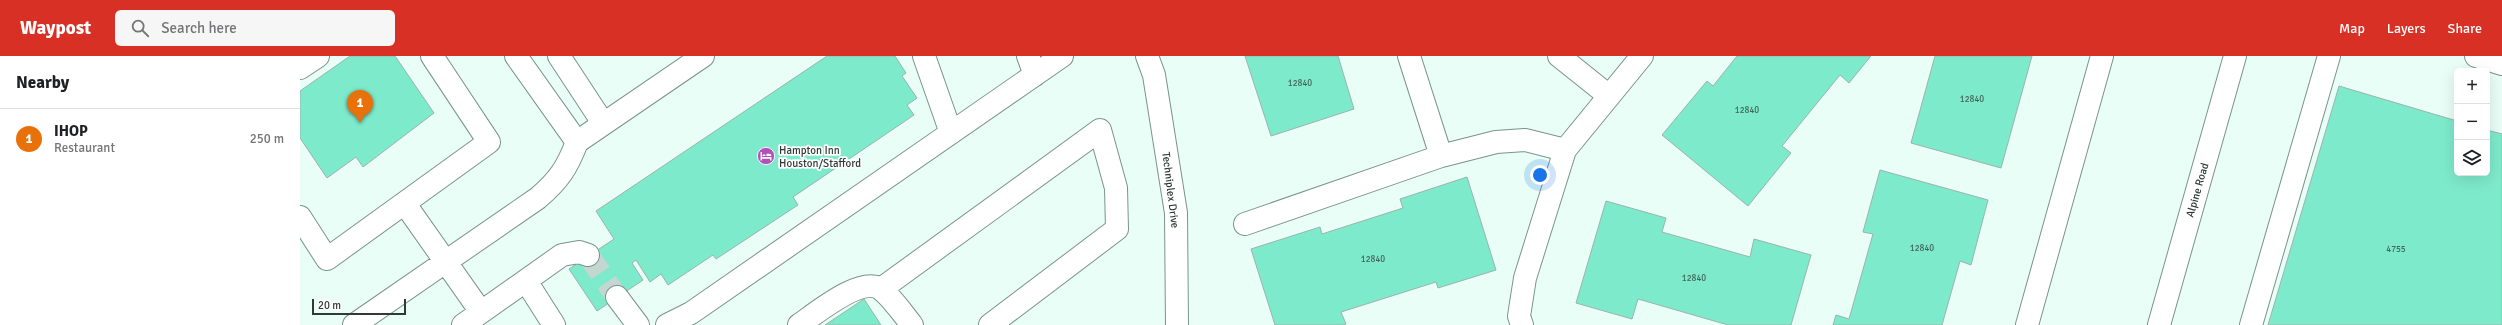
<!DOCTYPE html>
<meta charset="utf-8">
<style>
body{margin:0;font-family:Signika,sans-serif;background:#f6f6f6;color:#202124}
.controls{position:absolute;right:12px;top:12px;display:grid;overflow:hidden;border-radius:6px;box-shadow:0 4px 16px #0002}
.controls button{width:36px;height:36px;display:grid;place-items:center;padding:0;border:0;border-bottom:1px solid #e0e0e0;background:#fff;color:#202124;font:20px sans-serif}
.scale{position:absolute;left:12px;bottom:10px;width:94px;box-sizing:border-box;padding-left:4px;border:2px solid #2f3a36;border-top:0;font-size:11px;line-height:14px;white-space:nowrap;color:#2f3a36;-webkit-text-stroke:3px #fff;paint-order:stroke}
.you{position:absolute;left:1240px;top:119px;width:14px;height:14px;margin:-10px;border:3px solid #fff;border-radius:50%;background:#1a73e8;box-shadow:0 0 0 6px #1a73e833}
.badge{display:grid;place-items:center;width:26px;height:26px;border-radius:50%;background:#d93025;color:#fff;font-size:13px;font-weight:700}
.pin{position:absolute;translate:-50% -33px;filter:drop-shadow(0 1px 2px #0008)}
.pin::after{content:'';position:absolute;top:21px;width:14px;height:12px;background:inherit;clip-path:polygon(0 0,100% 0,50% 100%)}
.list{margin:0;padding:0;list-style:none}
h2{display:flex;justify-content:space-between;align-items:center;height:52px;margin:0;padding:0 16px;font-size:17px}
h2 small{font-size:13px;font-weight:400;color:#757577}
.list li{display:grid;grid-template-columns:26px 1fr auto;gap:12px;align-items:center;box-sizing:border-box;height:60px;padding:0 16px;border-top:1px solid #e0e0e0}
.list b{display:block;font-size:15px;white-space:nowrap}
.list p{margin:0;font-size:13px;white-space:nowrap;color:#757577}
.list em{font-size:13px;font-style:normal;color:#757577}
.icon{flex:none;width:22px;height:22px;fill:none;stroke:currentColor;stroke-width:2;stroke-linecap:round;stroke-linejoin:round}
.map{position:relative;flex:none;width:2202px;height:269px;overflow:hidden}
header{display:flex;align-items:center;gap:24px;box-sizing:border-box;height:56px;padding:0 20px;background:#d93025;color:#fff}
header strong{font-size:19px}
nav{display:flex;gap:22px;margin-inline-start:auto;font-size:14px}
.search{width:280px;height:36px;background:#f6f6f6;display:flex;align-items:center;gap:10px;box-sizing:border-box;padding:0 14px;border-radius:6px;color:#757577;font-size:15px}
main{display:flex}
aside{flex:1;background:#fff}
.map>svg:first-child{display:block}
</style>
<header>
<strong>Waypost</strong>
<div class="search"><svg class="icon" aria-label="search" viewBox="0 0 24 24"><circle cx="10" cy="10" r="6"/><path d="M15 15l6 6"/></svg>Search here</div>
<nav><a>Map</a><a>Layers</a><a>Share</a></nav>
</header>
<main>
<aside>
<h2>Nearby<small></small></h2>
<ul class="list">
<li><span class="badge" style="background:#e8710a">1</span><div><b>IHOP</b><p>Restaurant</p></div><em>250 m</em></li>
</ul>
</aside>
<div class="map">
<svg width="2202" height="269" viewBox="0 0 2202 269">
<rect width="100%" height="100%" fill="#e8fef6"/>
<path fill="#7eeacc" stroke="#9ab4ab" d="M50,0H95L134,57L63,111L56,101L27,122L0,82V35Z
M527,0H595L606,17L602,20L617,42L607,49L614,59L493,141L498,149L416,203L413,199L368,229L361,218L350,226L336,204L332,207L343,224L297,255L269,213L314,183L296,155Z
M945,0H1038L1054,53L971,80Z
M1437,0H1571L1549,27L1540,19L1482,90L1491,97L1448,150L1362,79L1407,25L1413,30Z
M1635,0H1732L1701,112L1611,87Z
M2039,30L2157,65V117H2187V74L2202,78V269H1968Z
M1580,114L1688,144L1671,209L1660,205L1642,269H1533L1536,259L1549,263L1573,178L1563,176Z
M1167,121L1196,214L1138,232L1136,226L1041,256L1046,268L1043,269H975L951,193L1020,171L1022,178L1103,152L1100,143Z
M1306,145L1366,162L1362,176L1450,201L1454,183L1511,199L1491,269H1428L1338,243L1332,263L1276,247Z
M564,243L581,269H525Z"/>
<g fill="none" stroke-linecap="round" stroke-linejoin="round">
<path stroke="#c3d7d0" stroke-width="22" stroke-dasharray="22 11" stroke-linecap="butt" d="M288,199L317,241"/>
<defs>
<path id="minor" d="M216,0L277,86
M259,0L303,67
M624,0L651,77
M728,0L735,19
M847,0L854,19L876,157L877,269
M1109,0L1141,100
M1259,0L1309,40
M2176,0L2202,8
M0,12L18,0
M105,148L181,256
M0,161L27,203L189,86L132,0
M945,168L1141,100L1196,86L1225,84L1265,94
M226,225L254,269
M581,233L800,74L816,132L817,173L690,269
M317,241L338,269
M54,269L238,142C259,124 267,112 277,86L403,0
M163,269L262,199L279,196L288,199
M367,269L391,257L762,0
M499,269C515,258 563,218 582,234C593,243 603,258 612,269
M1222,269L1219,260L1225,222L1265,94L1342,0
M1727,269L1802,0
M1859,269L1935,0
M1951,269L2029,0"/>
</defs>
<use href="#minor" stroke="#7a948b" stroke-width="24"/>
<use href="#minor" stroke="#fff" stroke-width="22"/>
</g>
<defs>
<symbol id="hotel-disc" viewBox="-11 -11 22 22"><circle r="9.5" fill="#b152bb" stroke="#fff"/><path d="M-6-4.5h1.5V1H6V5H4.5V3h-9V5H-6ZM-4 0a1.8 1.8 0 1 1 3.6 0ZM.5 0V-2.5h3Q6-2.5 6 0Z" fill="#fff"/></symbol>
</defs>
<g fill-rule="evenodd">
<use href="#hotel-disc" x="456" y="90" width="20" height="20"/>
</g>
<g text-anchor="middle" stroke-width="3.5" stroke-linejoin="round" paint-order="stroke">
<g font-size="9" fill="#43665c">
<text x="1000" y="30">12840</text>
<text x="1672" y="46">12840</text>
<text x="1447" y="57">12840</text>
<text x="1622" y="195">12840</text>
<text x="2096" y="196">4755</text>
<text x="1073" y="206">12840</text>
<text x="1394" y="225">12840</text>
</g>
<g font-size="11" fill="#2f3a36" stroke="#fff" text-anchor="start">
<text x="479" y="98">Hampton Inn<tspan x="479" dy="13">Houston/Stafford</tspan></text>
</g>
<g font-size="11" fill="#2f3a36" stroke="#fff">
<text transform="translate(871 134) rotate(83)" y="4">Techniplex Drive</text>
<text transform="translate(1897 134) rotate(-74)" y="4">Alpine Road</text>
</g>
</g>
</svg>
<div class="controls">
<button>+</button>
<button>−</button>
<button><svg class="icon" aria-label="layers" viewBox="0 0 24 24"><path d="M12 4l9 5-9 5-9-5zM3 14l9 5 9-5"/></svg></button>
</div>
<div class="scale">20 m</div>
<div class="you"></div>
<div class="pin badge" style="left:60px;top:67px;background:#e8710a">1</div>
</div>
</main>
